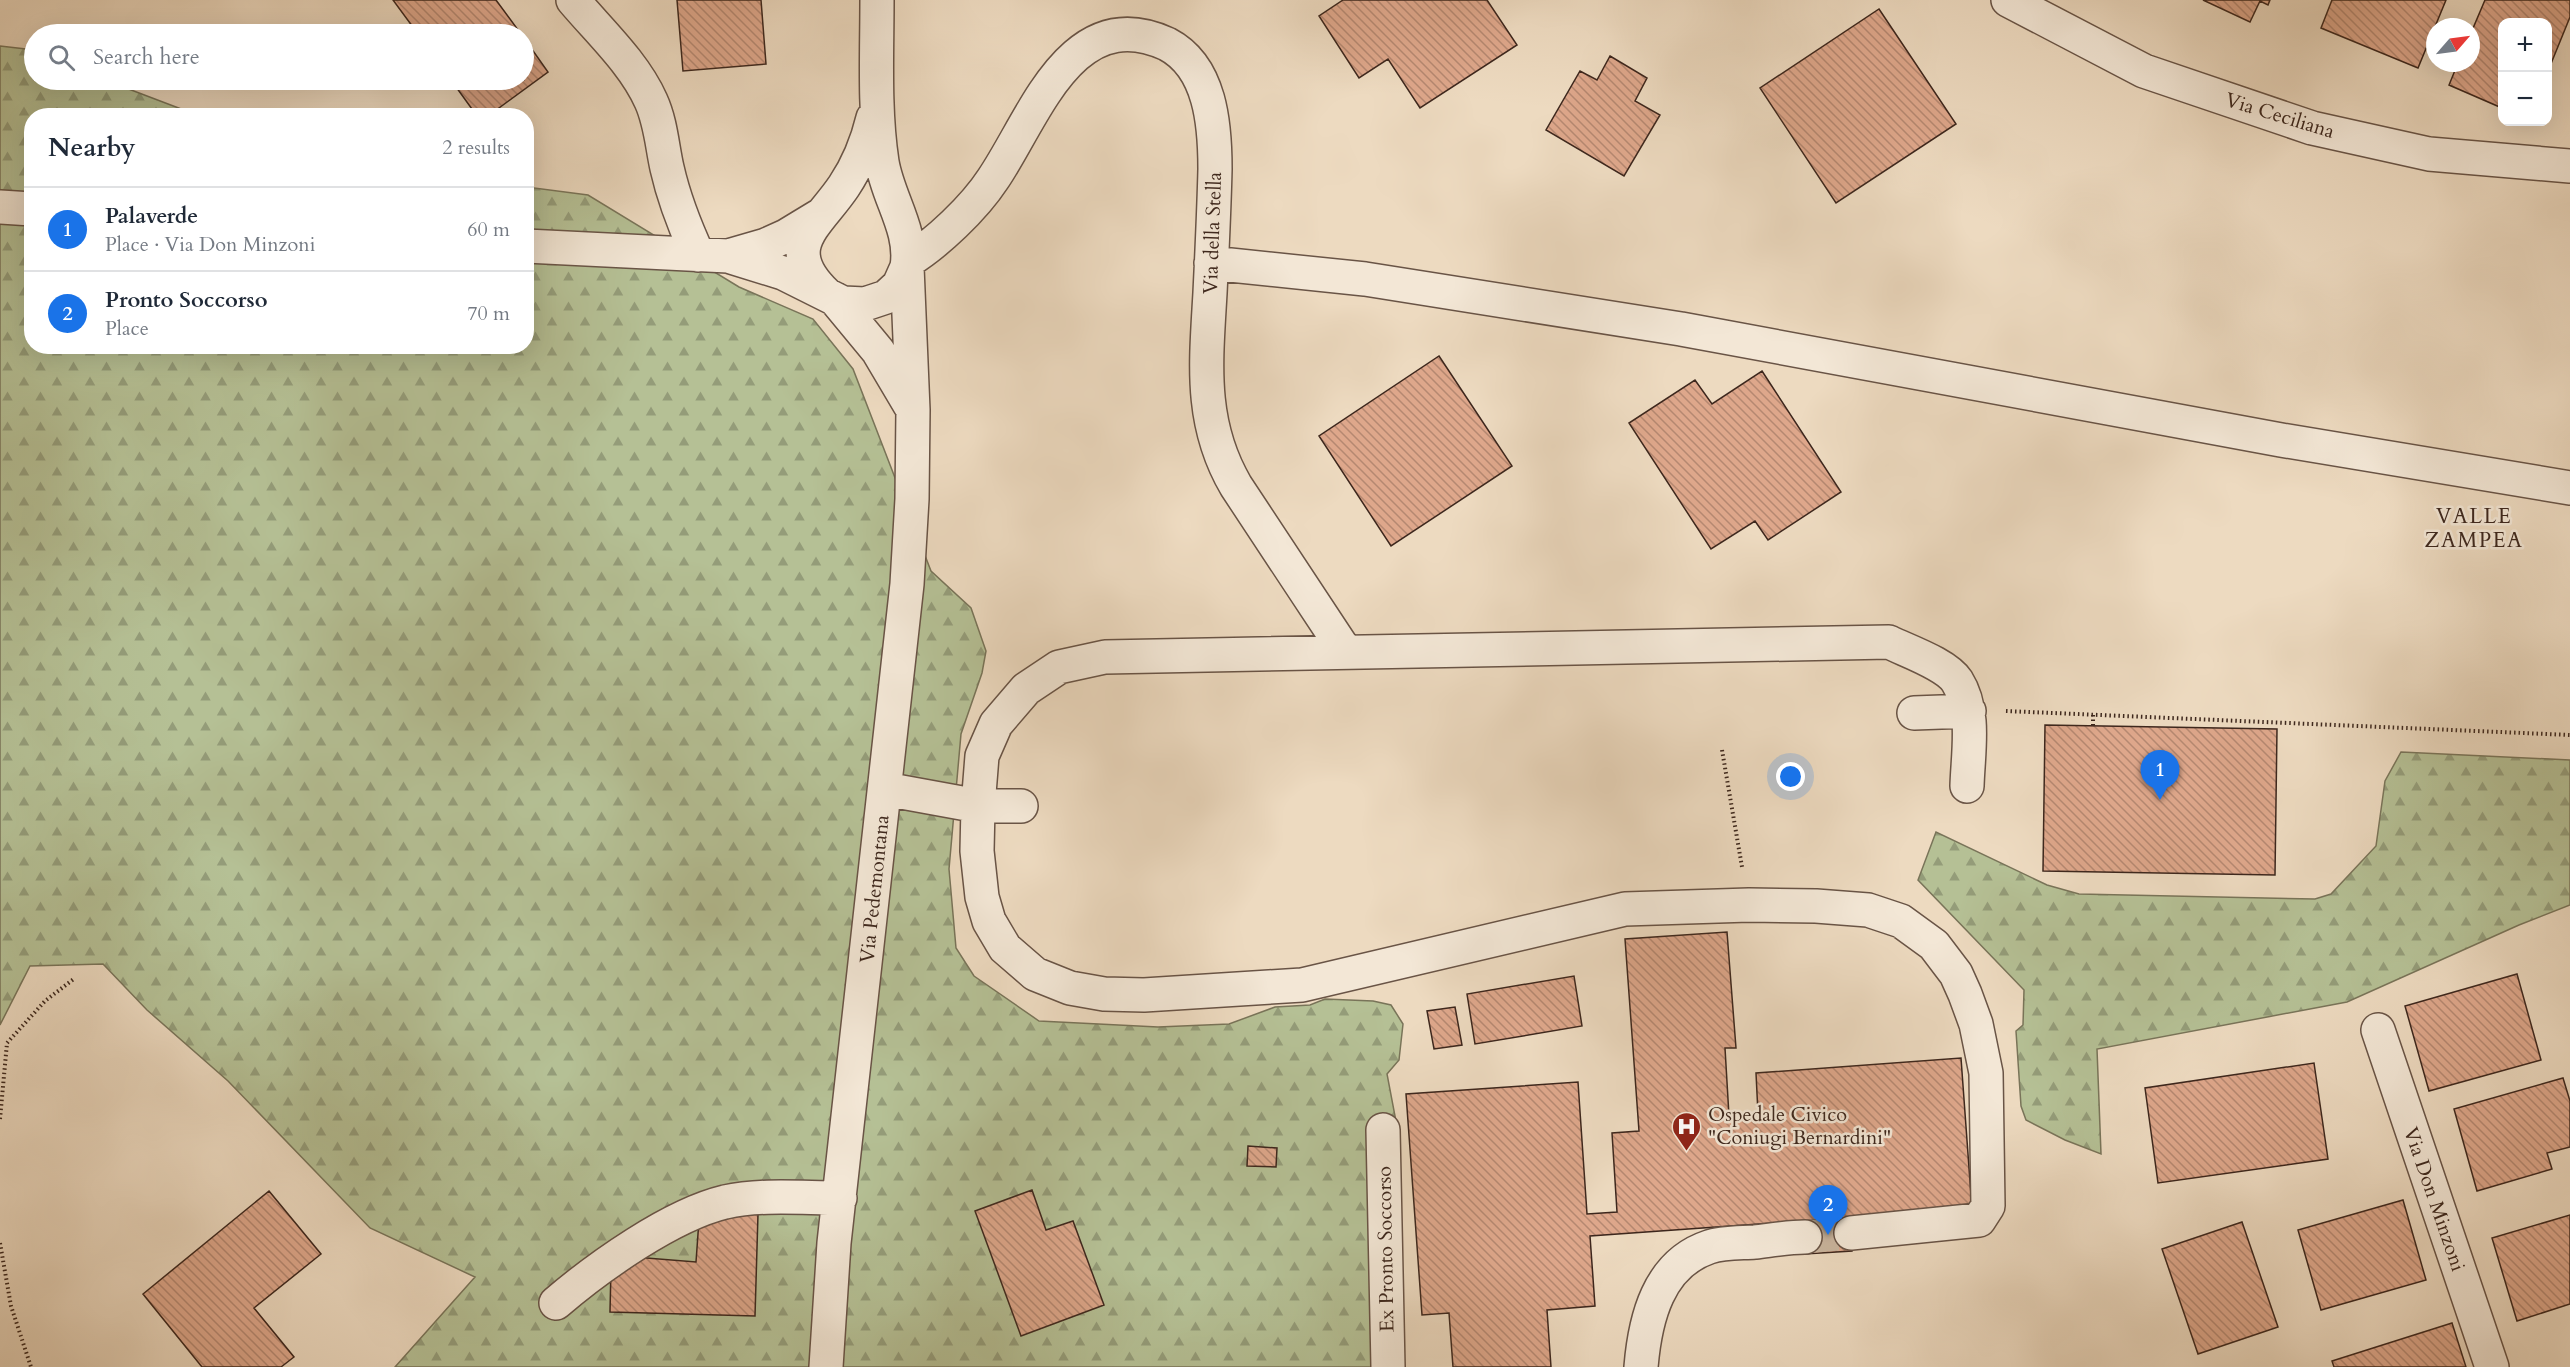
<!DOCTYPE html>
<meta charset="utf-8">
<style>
body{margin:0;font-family:Cardo,serif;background:#f6f6f7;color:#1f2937}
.controls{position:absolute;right:18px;top:18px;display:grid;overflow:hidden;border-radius:12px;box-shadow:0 6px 24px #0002}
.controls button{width:54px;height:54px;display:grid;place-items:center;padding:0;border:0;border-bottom:2px solid #e0e1e3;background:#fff;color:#1f2937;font:30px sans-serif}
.compass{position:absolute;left:2426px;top:18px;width:54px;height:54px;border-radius:50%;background:#fff;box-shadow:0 6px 24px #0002;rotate:62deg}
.you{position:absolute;left:1791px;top:777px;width:21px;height:21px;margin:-15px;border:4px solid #fff;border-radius:50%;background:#1a73e8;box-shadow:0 0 0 9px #1a73e833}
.badge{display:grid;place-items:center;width:39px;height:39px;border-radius:50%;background:#1a73e8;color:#fff;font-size:20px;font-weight:700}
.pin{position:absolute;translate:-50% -50px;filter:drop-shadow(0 2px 3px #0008)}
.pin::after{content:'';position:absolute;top:32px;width:21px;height:18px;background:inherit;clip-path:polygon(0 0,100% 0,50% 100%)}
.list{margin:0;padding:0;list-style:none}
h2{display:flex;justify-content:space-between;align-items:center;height:78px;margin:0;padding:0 24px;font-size:26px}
h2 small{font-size:20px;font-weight:400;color:#747a83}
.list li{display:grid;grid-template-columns:39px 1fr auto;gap:18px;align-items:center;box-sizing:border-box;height:84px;padding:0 24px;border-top:2px solid #e0e1e3}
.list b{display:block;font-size:22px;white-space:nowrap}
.list p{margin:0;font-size:20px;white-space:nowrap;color:#747a83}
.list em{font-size:20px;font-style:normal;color:#747a83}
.icon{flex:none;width:33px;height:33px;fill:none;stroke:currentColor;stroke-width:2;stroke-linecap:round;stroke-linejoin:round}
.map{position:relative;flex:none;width:2570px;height:1367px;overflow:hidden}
.search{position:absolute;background:#fff;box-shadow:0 6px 24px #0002;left:24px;top:24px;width:510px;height:66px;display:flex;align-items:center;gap:15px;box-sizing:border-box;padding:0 21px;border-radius:33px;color:#747a83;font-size:22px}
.panel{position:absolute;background:#fff;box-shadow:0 6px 24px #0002;left:24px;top:108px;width:510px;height:246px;border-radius:24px}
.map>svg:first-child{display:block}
</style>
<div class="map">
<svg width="2570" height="1367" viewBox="0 0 2570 1367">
<defs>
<pattern id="forest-firs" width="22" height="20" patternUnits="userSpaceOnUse" patternTransform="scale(1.5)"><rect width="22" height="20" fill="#b5c095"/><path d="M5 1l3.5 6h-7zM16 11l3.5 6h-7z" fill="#949c79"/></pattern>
<pattern id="building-back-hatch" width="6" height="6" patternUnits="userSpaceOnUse" patternTransform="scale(1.5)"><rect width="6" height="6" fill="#dea78b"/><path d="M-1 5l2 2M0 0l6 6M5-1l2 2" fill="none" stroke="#b58871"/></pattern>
</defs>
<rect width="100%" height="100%" fill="#eddac0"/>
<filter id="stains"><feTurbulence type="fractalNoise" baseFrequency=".00333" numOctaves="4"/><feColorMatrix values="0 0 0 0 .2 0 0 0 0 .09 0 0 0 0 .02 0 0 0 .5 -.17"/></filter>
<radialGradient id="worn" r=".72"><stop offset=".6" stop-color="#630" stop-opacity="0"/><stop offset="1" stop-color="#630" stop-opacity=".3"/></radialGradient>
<path fill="url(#forest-firs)" stroke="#797459" stroke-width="1.5" d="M0,46L26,49L34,52V80H105L197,115L32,116V346H526L527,187L588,195L739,287L813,319L853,369L931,571L971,608L986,651L982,673L961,734L949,869L956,948L974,976L1039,1021L1158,1027L1229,1024L1275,1007L1310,1005L1325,999L1373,1001L1391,1005L1403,1024L1399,1060L1387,1074L1399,1137L1401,1367H395L475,1277L370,1228L228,1081L147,1010L103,964L30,966L0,1025Z
M2401,752L2570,760V905L2519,925L2347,1002L2097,1049L2101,1154L2065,1140L2026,1120L2021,1106L2016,1031L2023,1025L2024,990L1918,880L1936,832L2047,885L2079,894L2315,899L2331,894L2376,846L2385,781Z"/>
<path fill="url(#building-back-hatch)" stroke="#3d271d" stroke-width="1.5" d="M393,0H496L521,34H418Z
M677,0H761L766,64L683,71Z
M1343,0H1487L1517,45L1420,108L1388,59L1359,78L1319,16Z
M2203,0H2270L2268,5L2260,1L2250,22Z
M2332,0H2446L2418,68L2321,28Z
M2485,0H2570V17L2548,71V22H2502V108L2449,85L2458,63H2471V33Z
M1879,9L1956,124L1836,203L1760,88Z
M524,38L548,72L488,116H477L451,80H524Z
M1610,56L1647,78L1635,101L1660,115L1624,176L1546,130L1580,71L1597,80Z
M1439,356L1512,466L1391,546L1319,436Z
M1762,371L1841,492L1768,540L1755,521L1711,549L1629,423L1695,380L1712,404Z
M2045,725L2277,729L2275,875L2043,871Z
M1727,932L1736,1048H1725L1729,1116L1758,1114L1756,1073L1961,1058L1972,1209L1590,1236L1595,1306L1547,1310L1551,1367H1453L1449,1313L1422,1315L1406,1094L1578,1082L1587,1214L1617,1212L1612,1133L1639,1131L1625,939Z
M2517,974L2541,1060L2429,1091L2405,1006Z
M1574,976L1582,1026L1475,1044L1467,994Z
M1455,1007L1462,1045L1434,1049L1427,1011Z
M2314,1063L2328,1159L2158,1183L2145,1088Z
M2563,1078L2570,1101V1147L2547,1153L2552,1169L2477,1191L2454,1109Z
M1248,1146L1277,1148L1276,1167L1247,1166Z
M1032,1190L1046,1230L1073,1221L1104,1305L1021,1336L975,1211Z
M269,1191L321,1254L254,1308L294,1357L281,1367H202L143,1294Z
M2403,1200L2426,1280L2321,1310L2298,1230Z
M713,1213L758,1214L755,1316L610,1312L611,1268L634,1257L696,1262L699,1220Z
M2570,1215V1304L2517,1321L2492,1238Z
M1851,1218L1852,1251L1805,1254V1221Z
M2242,1222L2278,1327L2198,1354L2162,1249Z
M2452,1323L2466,1367H2334L2332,1361Z"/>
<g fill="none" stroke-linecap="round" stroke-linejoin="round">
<path stroke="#cab69f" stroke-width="33" stroke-dasharray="33 16" stroke-linecap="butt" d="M1805,1237L1851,1233"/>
<defs>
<path id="minor" d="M573,0C600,32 634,63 651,101C661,123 662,146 667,168C674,199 685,227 698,255
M2008,0L2144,71L2312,128L2429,154L2570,166
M0,207L32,209
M526,246L728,256L783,273L843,303L865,304L886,297L899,285L907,267
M728,256L766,245L786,236L819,216
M908,261C937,243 974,208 993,179C1034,119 1071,0 1167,44C1211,67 1215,125 1215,169C1214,211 1212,252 1210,293C1206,363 1199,423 1236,486L1345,651
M1211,263L1365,279L1681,329L2281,440L2570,488
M826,294C777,247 818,225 844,186C858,165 867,143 873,118
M835,299L878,351L910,405
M1914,713L1969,711
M885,789L978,806H1021
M2378,1030L2492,1367
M1383,1130L1388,1367
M1851,1233L1979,1220L1988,1206L1986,1073L1976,1024L1965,994L1956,974L1934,945L1901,921L1868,910L1816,906L1749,905L1625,909L1302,985L1144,995L1104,994L1070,988L1035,974L1005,948L989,921L982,897L977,851L978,806L982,756L996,724L1026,689L1059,667L1105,657L1889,642C1907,651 1946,664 1957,681C1976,711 1968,752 1967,786
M556,1303C598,1267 671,1215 725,1202C762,1194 802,1198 840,1198
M826,1367L834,1243L907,584L912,499L913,410L907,267C913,230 888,199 882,162C874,109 877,53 877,0
M1641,1367C1645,1319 1658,1264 1709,1247C1723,1242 1741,1243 1755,1242C1772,1240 1789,1237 1805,1237"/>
</defs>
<use href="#minor" stroke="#695446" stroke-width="36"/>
<path stroke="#3d271d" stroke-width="4" stroke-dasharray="1.5 3" stroke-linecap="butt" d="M2006,711L2570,735
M2093,715V726
M1722,750L1742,867
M0,1119L7,1043L45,1001L75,978
M0,1243L11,1306L31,1367"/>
<use href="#minor" stroke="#f3e7d6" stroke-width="33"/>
</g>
<defs>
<symbol id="hospital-pin" viewBox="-11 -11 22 30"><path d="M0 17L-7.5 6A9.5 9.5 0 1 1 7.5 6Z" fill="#8f2418" stroke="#f3e7d6"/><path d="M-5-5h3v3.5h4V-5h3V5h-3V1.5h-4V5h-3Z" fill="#fff"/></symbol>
</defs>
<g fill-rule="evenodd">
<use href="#hospital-pin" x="1670" y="1110" width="33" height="45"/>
</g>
<g text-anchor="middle" stroke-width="5" stroke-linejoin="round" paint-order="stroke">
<g font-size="20" fill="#3d271d" stroke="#f3e7d6">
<text transform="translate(2280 115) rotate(17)" y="7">Via Ceciliana</text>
<text transform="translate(1212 233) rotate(-88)" y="7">Via della Stella</text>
<text transform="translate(874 889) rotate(-84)" y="7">Via Pedemontana</text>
<text transform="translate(2435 1199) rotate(71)" y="7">Via Don Minzoni</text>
<text transform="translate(1385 1249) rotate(-91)" y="7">Ex Pronto Soccorso</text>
</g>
<g font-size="20" fill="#3d271d" stroke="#f3e7d6" text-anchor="start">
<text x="1708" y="1121">Ospedale Civico<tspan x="1708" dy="23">"Coniugi Bernardini"</tspan></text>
</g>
<g font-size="21" letter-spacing="1.5" fill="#3d271d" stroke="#f3e7d6">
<text x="2474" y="523">VALLE<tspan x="2474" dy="24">ZAMPEA</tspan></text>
</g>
</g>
<rect width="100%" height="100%" filter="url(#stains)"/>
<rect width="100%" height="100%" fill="url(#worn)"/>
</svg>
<div class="controls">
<button>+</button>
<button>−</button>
</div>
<svg class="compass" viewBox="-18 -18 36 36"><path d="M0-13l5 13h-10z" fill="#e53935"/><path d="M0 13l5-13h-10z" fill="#747a83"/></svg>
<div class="you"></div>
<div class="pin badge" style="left:2160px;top:800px">1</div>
<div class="pin badge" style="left:1828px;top:1235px">2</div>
<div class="search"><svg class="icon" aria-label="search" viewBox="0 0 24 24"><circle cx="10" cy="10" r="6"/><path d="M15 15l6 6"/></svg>Search here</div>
<section class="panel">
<h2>Nearby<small>2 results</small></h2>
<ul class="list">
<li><span class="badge">1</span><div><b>Palaverde</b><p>Place · Via Don Minzoni</p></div><em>60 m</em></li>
<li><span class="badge">2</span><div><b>Pronto Soccorso</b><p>Place</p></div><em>70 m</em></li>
</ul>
</section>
</div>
